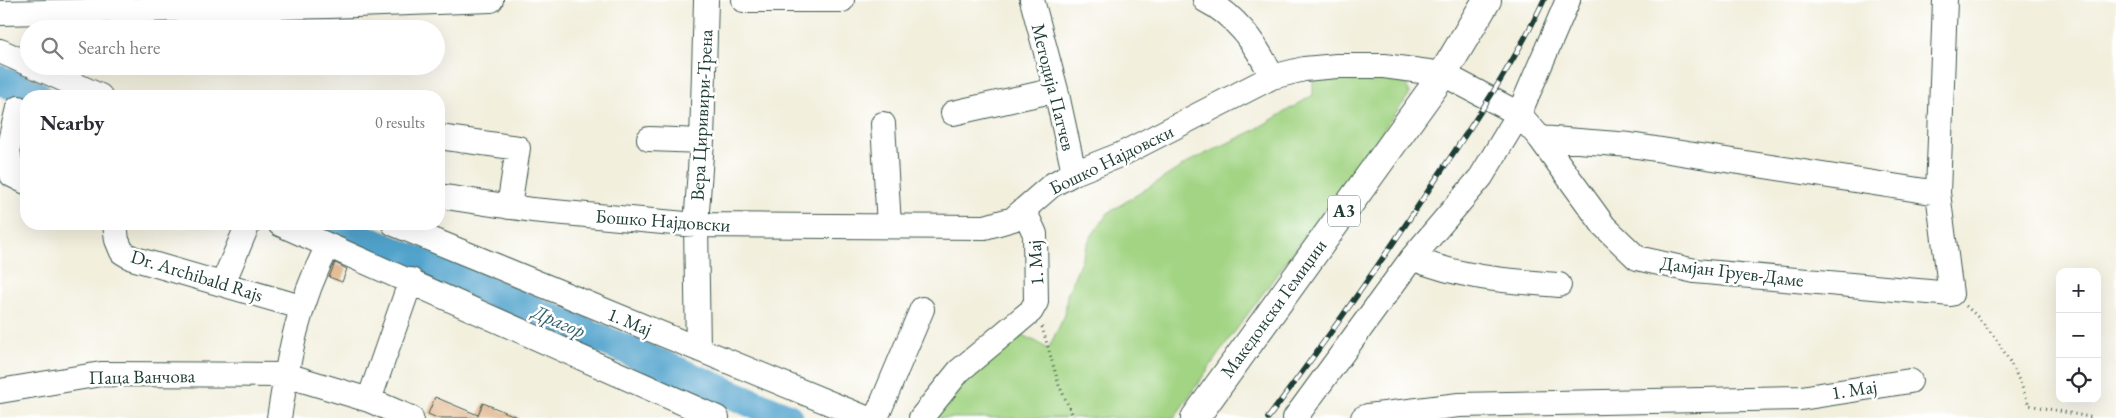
<!DOCTYPE html>
<meta charset="utf-8">
<style>
body{margin:0;font-family:"EB Garamond",serif;background:#f7f7f7;color:#2b2b33}
.controls{position:absolute;right:15px;bottom:15px;display:grid;overflow:hidden;border-radius:10px;box-shadow:0 5px 20px #0002}
.controls button{width:45px;height:45px;display:grid;place-items:center;padding:0;border:0;border-bottom:1px solid #e1e1e2;background:#fff;color:#2b2b33;font:25px sans-serif}
.list{margin:0;padding:0;list-style:none}
h2{display:flex;justify-content:space-between;align-items:center;height:65px;margin:0;padding:0 20px;font-size:21px}
h2 small{font-size:16px;font-weight:400;color:#7c7c81}
.icon{flex:none;width:28px;height:28px;fill:none;stroke:currentColor;stroke-width:2;stroke-linecap:round;stroke-linejoin:round}
.map{position:relative;flex:none;width:2116px;height:418px;overflow:hidden}
.search{position:absolute;background:#fff;box-shadow:0 5px 20px #0002;left:20px;top:20px;width:425px;height:55px;display:flex;align-items:center;gap:12px;box-sizing:border-box;padding:0 18px;border-radius:28px;color:#7c7c81;font-size:19px}
.panel{position:absolute;background:#fff;box-shadow:0 5px 20px #0002;left:20px;top:90px;width:425px;height:140px;border-radius:20px}
.map>svg:first-child{display:block}
</style>
<div class="map">
<svg width="2116" height="418" viewBox="0 0 2116 418">
<rect width="100%" height="100%" fill="#fff"/>
<filter id="ink" filterUnits="userSpaceOnUse"><feTurbulence type="fractalNoise" baseFrequency=".02" numOctaves="2"/><feDisplacementMap in="SourceGraphic" scale="10" xChannelSelector="R" yChannelSelector="G"/><feConvolveMatrix kernelMatrix="1 2 1 2 8 2 1 2 1" color-interpolation-filters="sRGB"/></filter>
<filter id="wash" filterUnits="userSpaceOnUse"><feTurbulence type="fractalNoise" baseFrequency=".0096" numOctaves="4" result="noise"/><feDisplacementMap in="SourceGraphic" scale="20" xChannelSelector="R" yChannelSelector="G"/><feGaussianBlur stdDeviation="1.12" result="paint"/><feColorMatrix in="noise" values="0 0 0 0 0 0 0 0 0 0 0 0 0 0 0 0 0 1.4 0 .05"/><feComposite in="paint" operator="in"/></filter>
<g filter="url(#wash)">
<rect width="100%" height="100%" fill="#f2efdd"/>
<path fill="#a2d483" stroke="#60885c" d="M1331,77C1348,77 1412,70 1409,95L1222,349L1174,418H928L940,401L1019,334L1037,342L1048,349L1065,315L1067,295L1090,238L1108,213L1192,160L1253,131L1313,95V79Z"/>
<g fill="none" stroke-linecap="round" stroke-linejoin="round">
<path stroke="#51a3cc" stroke-width="30" d="M0,80L38,96
M329,224L788,418"/>
</g>
<g id="blocks">
<path fill="#ddac7b" d="M335,263L347,269L342,282L329,277Z
M435,397L478,415L483,403L520,418H437L428,414Z"/>
</g>
</g>
<g filter="url(#ink)">
<use href="#blocks" fill-opacity="0" stroke="#3f584d" stroke-width="1"/>
<g fill="none" stroke-linecap="round" stroke-linejoin="round">
<defs>
<path id="minor" d="M744,0H842
M1032,0L1056,90L1074,173
M1205,0C1237,16 1257,45 1272,77L1304,69L1337,66H1384L1443,74L1519,114L1540,138L1604,226L1637,258L1695,271L1951,294L1938,193L1945,0
M0,13L329,6L491,0
M0,51L29,64
M34,66L100,96
M18,108L8,149L12,175L26,182
M953,113L1056,90
M883,124L889,226
M439,137L518,148L509,207
M1540,138L1630,145L1938,193
M649,139L702,141
M439,196L532,210L696,225L985,227L1013,219L1052,185L1074,173L1122,154L1272,77
M115,224L117,240L122,252L132,258L301,307
M280,224L717,418
M394,224L866,418
M1412,258C1461,278 1507,281 1559,285
M223,283L248,224
M698,349L696,225L702,141L706,0
M0,391L101,374L286,375L369,400L411,418
M369,400L411,280
M279,418C289,355 298,303 328,246
M876,418L922,309
M921,418L959,371L1031,311L1036,302L1035,234L1024,210
M1295,418L1412,258L1481,177L1519,114L1568,0
M1363,418L1368,416L1459,405L1801,398L1910,381"/>
<path id="major" d="M1195,418L1443,74L1487,0"/>
</defs>
<use href="#minor" stroke="#3f584d" stroke-width="26"/>
<use href="#major" stroke="#3f584d" stroke-width="30"/>
<path stroke="#3f584d" stroke-width="3" stroke-dasharray="1 4" stroke-linecap="butt" d="M1966,306C1997,333 2015,367 2029,405L2094,418
M1042,327L1059,385L1074,418"/>
<use href="#minor" stroke="#fff" stroke-width="24"/>
<use href="#major" stroke="#fff" stroke-width="28"/>
<defs>
<path id="rail" d="M1268,418C1325,342 1380,264 1432,185C1472,125 1513,66 1544,0"/>
</defs>
<use href="#rail" stroke="#1f3d34" stroke-width="5.5"/>
<use href="#rail" stroke="#fff" stroke-width="4" stroke-dasharray="11" stroke-linecap="butt"/>
</g>
</g>
<g text-anchor="middle" stroke-width="5" stroke-linejoin="round" paint-order="stroke">
<rect fill="#fff" stroke="#627771" stroke-width="1" x="1328" y="195.5" width="32" height="31" rx="4"/>
<g font-size="18" font-weight="bold" fill="#1f3d34">
<text x="1344" y="217">A3</text>
</g>
<g font-size="19" fill="#1f3d34" stroke="#fff">
<text transform="translate(1054 87) rotate(76)" y="7">Методија Патчев</text>
<text transform="translate(701 115) rotate(-87)" y="7">Вера Циривири-Трена</text>
<text transform="translate(1111 159) rotate(-26)" y="7">Бошко Најдовски</text>
<text transform="translate(663 220) rotate(4)" y="7">Бошко Најдовски</text>
<text transform="translate(1035 263) rotate(-94)" y="7">1. Мај</text>
<text transform="translate(1732 271) rotate(7)" y="7">Дамјан Груев-Даме</text>
<text transform="translate(197 275) rotate(17)" y="7">Dr. Archibald Rajs</text>
<text transform="translate(1273 308) rotate(-54)" y="7">Македонски Гемиџии</text>
<text transform="translate(630 321) rotate(22)" y="7">1. Мај</text>
<text transform="translate(142 376) rotate(-1)" y="7">Паца Ванчова</text>
<text transform="translate(1854 389) rotate(-9)" y="7">1. Мај</text>
</g>
<g font-size="20" font-style="italic" fill="#306169" stroke="#fff">
<text transform="translate(559 321) rotate(23)" y="7">Драгор</text>
</g>
</g>
</svg>
<div class="controls">
<button>+</button>
<button>−</button>
<button><svg class="icon" aria-label="locate" viewBox="0 0 24 24"><circle cx="12" cy="12" r="6"/><path d="M12 2v4M12 18v4M2 12h4M18 12h4"/></svg></button>
</div>
<div class="search"><svg class="icon" aria-label="search" viewBox="0 0 24 24"><circle cx="10" cy="10" r="6"/><path d="M15 15l6 6"/></svg>Search here</div>
<section class="panel">
<h2>Nearby<small>0 results</small></h2>
<ul class="list">
</ul>
</section>
</div>
